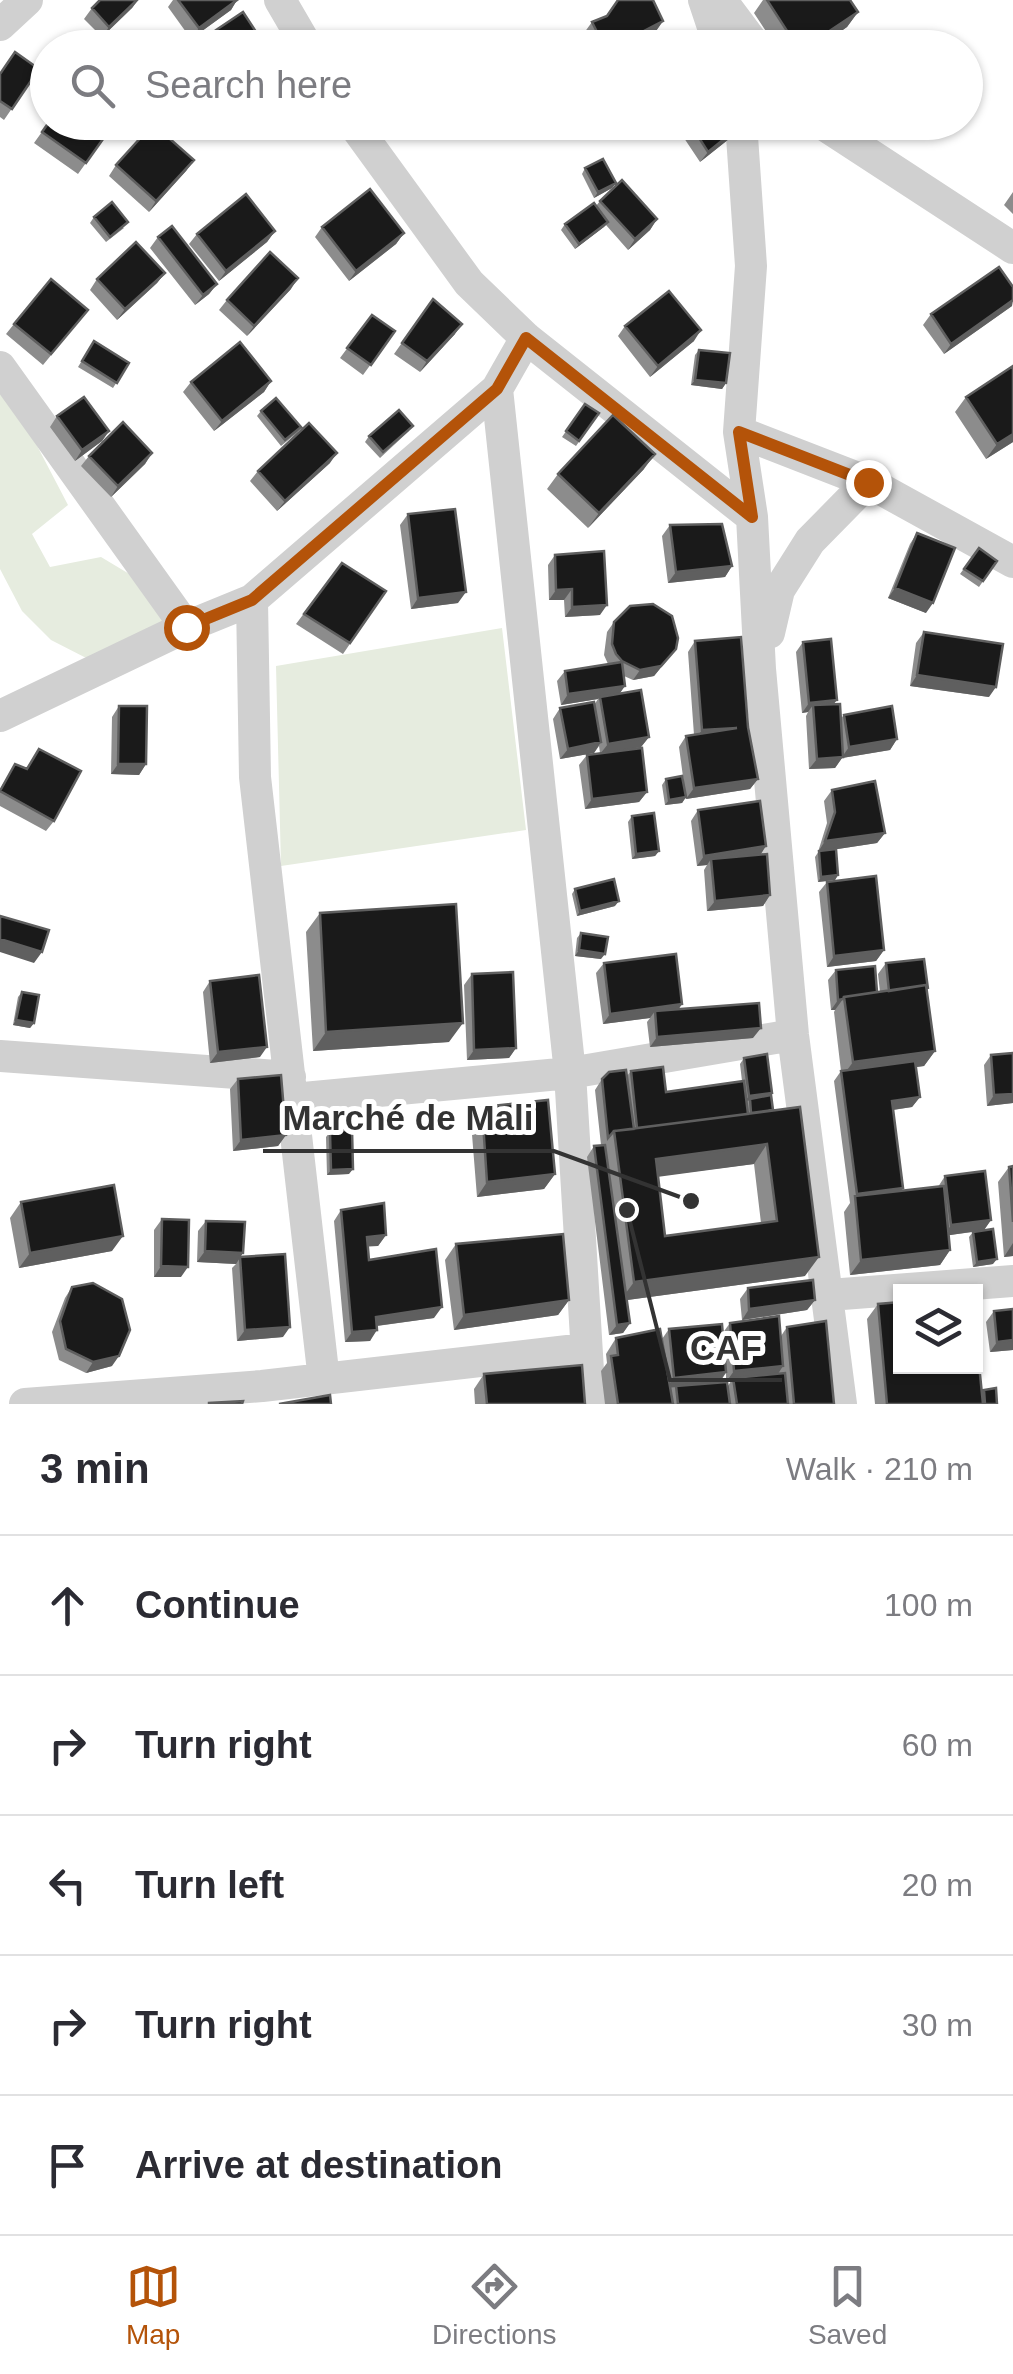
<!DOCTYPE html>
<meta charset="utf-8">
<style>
body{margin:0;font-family:Helvetica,sans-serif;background:#f2f2f3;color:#2b2b33}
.controls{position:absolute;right:30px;bottom:30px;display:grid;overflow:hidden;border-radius:0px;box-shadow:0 2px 8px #0004}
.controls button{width:90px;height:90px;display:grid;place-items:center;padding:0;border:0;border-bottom:2px solid #e1e1e2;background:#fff;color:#2b2b33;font:50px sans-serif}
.stop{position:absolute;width:30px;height:30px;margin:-22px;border:8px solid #b45309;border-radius:50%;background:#fff}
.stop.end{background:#b45309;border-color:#fff;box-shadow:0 2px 10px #0008}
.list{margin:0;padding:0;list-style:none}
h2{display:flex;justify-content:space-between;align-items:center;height:130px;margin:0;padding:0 40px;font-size:42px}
h2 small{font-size:32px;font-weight:400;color:#7c7c81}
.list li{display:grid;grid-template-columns:65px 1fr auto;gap:30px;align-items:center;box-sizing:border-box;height:140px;padding:0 40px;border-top:2px solid #e1e1e2}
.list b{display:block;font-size:38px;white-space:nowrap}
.list em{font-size:32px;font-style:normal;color:#7c7c81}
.icon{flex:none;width:55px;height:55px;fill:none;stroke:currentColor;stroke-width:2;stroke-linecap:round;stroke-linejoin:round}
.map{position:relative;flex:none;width:1013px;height:1404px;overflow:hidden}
.search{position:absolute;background:#fff;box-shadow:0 2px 8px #0004;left:30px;right:30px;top:30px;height:110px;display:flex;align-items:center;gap:25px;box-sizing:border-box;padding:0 35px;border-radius:55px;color:#7c7c81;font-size:38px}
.sheet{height:830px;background:#fff}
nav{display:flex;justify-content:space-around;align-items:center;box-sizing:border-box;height:140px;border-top:2px solid #e1e1e2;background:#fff;font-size:28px;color:#7c7c81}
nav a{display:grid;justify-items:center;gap:5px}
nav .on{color:#b45309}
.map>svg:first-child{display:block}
</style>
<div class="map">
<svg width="1013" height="1404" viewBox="0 0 1013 1404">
<rect width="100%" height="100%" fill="#fff"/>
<path fill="#e6ecdf" d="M0,388L33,438L68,505L32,534L50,567L101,557L131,575L168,619L94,662L51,640L22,611L0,569Z
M502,628L526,830L281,866L276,666Z"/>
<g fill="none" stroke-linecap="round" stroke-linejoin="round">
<path stroke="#d0d0d0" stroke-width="32" d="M280,0L308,48
M704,0L720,48
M721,0L757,48
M0,25L27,0
M352,122L469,283L526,338L752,517L760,669L793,1035L841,1404
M741,122L751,266L739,432L752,517
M820,122L1013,248
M0,367L186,627
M497,389L570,1073L590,1404
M739,432L868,482L1013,562
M252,600L255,777L324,1380
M769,633L779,590L810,541L868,482
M0,716L186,627L252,600L497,389L526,338
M0,1056L290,1077
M293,1099L570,1073L793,1035
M829,1295L1013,1281
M25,1404L262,1386L585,1349"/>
</g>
<path fill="#8c8c8c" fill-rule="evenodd" d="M138,0L132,8L102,37L84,19L92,8Z
M173,0H237L231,10L191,39L168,7Z
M763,0H850L858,12L847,27L817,48H777L754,13Z
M663,21L656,31L624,48H592L584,33L592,22Z
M216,30L261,48H213L209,41Z
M39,69L4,120L0,117V74Z
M49,122L103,139L78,174L34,143Z
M683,122H746L739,131L700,162L678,129Z
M194,160L186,171L149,212L109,176L116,165Z
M585,168L616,183L612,188L594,198L582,174Z
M1013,192V214L1004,205Z
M600,201L657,219L650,230L628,250L606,225L575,249L561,230L565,224L596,206Z
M94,217L124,228L106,242L90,223Z
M322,227L404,233L396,244L349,281L315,237Z
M275,231L267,242L219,281L189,244L197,234Z
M158,237L217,284L209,294L195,305L150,248Z
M165,273L157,283L117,320L90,290L97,279Z
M1013,287L1012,306L944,354L923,325L931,314Z
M291,289L247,336L219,310L227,300Z
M433,299L455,334L420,372L394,354Z
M372,315L395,331L363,375L340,358Z
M80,320L43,365L6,334L14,324Z
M625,326L694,341L650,377L618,336Z
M94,341L129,363L113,388L78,367Z
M699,350L726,383L722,389L691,385L695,355Z
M1013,366V442L986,459L955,412L966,397Z
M271,381L264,392L214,431L183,392L191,382Z
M585,404L599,413L576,446L562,437Z
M261,411L301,427L297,433L281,446L257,416Z
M57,416L109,431L102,441L75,461L50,427Z
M409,431L380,458L365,442L369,436Z
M152,453L145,464L111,497L81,466L89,456Z
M330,463L277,511L250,481L258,471Z
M644,469L588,528L547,489L558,474Z
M408,514L458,603L411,609L400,525Z
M670,525L732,566L725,577L668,583L662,536Z
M917,533L926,613L888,598L910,544Z
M979,548L997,561L979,587L960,574Z
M555,555L600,615L565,617L564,600H549L548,565Z
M342,563L386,591L343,654L296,624Z
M614,622L668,659L654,676L633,680L624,676L620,693L649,737L641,747L647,792L639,802L585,809L579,765L587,755L600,753L599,746L594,753L560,759L553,719L560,708L594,705L598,699L561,705L557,681L565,671L608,664L604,655L607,632Z
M924,632L989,697L910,686L916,643Z
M695,641L748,727L758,779L750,789L686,799L679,747L686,736L694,735L688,652Z
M803,642L840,719L844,715L897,739L890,750L842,758L835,768L809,769L806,716L808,712L802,713L796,652Z
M119,706L146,764L139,775L111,774L112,717Z
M15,764L26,768L54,821L46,831L0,806V789Z
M666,779L686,797L682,803L665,805L662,785Z
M832,790L885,833L877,843L818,852L827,823L824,801Z
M698,810L761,854L770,895L763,906L707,911L704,870L707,865L697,866L691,821Z
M632,816L659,851L655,856L632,859L628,822Z
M819,851L838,875L835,880L818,882L815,857Z
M827,882L884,950L876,961L827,967L819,892Z
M575,889L615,906L577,916L572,894Z
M320,913L449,1042L313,1051L306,932Z
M581,933L601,959L575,956L577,938Z
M604,963L679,1009L753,1038L650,1047L647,1022L650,1018L603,1024L596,973Z
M886,963L927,990L935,1051L924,1066L916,1067L920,1097L912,1107L893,1110L903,1188L901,1191L938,1187L945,1176L991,1220L984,1230L993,1264L973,1267L969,1237L973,1232L949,1235L950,1250L940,1265L850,1275L844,1212L850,1203L834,1081L841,1071L834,1012L835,1010H831L828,980L836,970L877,992H880L878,974Z
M472,974L516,1048L509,1058L467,1060L464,985Z
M210,981L260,1057L210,1063L203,992Z
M22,992L34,1023L30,1028L13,1025L18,997Z
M991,1055L1013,1103L987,1106L984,1065Z
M744,1058L771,1095L805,1276L627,1300L630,1323L623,1333L609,1335L587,1157L594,1146L601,1145L595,1090L602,1079L627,1076L631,1071L666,1092L742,1081L740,1064ZM754,1164L761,1223L665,1236L658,1176Z
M238,1079L286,1135L278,1146L233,1151L230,1089Z
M482,1107L555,1174L544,1189L477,1197L471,1122Z
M330,1132L349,1174L327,1175L326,1137Z
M1013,1166V1256L1004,1257L998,1182L1009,1167Z
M21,1202L112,1251L19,1268L10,1218Z
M341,1210L386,1235L378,1246H368L369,1260L434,1318L377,1326L370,1341L345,1342L334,1221Z
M162,1219L181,1277H154V1230Z
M206,1221L240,1257L283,1337L237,1341L232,1268L236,1264L197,1262L198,1231Z
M456,1244L569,1300L558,1315L454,1330L445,1260Z
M72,1287L112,1366L86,1373L59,1360L52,1332L65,1298Z
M748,1288L815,1300L807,1310L742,1320L740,1299Z
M878,1304L982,1393L984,1390L997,1404H875L867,1319Z
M1013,1309V1350L990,1352L986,1322L994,1311Z
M730,1323L781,1336L787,1327L834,1404H605L601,1371L607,1363L606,1354L616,1338L662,1339L669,1329L722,1334ZM726,1373V1382L731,1381L728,1386L719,1383Z
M484,1374L585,1404H475L474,1389Z"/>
<path fill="#5f5f5f" d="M138,0L132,8L102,37L109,27Z
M237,0L231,10L191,39L199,28Z
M858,12L847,27L817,48H804Z
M663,21L656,31L624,48H611Z
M746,122L739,131L700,162L708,152Z
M194,160L186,171L149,212L156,201Z
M616,183L612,188L594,198L598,192Z
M657,219L650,230L628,250L635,239Z
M608,222L604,227L575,249L579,244Z
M275,231L267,242L219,281L226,271Z
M404,233L396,244L349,281L356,271Z
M165,273L157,283L117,320L125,309Z
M298,278L291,289L247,336L254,326Z
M217,284L209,294L195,305L203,295Z
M1013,300L1012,306L944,354L951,344Z
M462,324L455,334L420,372L427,361Z
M701,330L694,341L650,377L658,366Z
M695,380L726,383L722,389L691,385Z
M271,381L264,392L214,431L222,421Z
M109,431L102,441L75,461L82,450Z
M1013,434V442L986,459L997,444Z
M152,453L145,464L111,497L118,486Z
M337,453L330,463L277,511L285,501Z
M655,454L644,469L588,528L599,513Z
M732,566L725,577L668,583L676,572Z
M895,588L933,603L926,613L888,598Z
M572,589L564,600H549L556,590Z
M466,592L458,603L411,609L418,598Z
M607,605L600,615L565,617L572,607Z
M676,649L654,676L633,680L640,670Z
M917,675L996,687L989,697L910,686Z
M625,686L618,696L600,697L598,699L561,705L568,694Z
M837,700L829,710L813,705L808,712L802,713L809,703Z
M737,728L695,740L702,730Z
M649,737L641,747L600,754L608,744Z
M897,739L890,750L842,758L835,768L809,769L817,759L842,757L849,747Z
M601,742L594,753L560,759L568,749Z
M118,764H146L139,775L111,774Z
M758,779L750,789L686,799L694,788Z
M647,792L639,802L585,809L592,799Z
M686,797L682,803L665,805L669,800Z
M885,833L877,843L818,852L825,841Z
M766,846L759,857L711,859L707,865L697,866L704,856Z
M659,851L655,856L632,859L636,854Z
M838,875L835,880L818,882L821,877Z
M770,895L763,906L707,911L715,901Z
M619,901L615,906L577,916L580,911Z
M0,939L42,952L34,963L0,952Z
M579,950L605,954L601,959L575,956Z
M884,950L876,961L827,967L834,956Z
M843,999L835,1010H831L838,1000Z
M682,1004L675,1015L655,1011L650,1018L603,1024L610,1014Z
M16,1020L34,1023L30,1028L13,1025Z
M463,1023L449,1042L313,1051L326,1032Z
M761,1028L753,1038L650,1047L657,1037Z
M267,1047L260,1057L210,1063L218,1052Z
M516,1048L509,1058L467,1060L474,1050Z
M935,1051L924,1066L842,1077L853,1062Z
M772,1093L769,1098L745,1101L749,1096Z
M1013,1094V1103L987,1106L994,1095Z
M920,1097L912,1107L885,1111L892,1101Z
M286,1135L278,1146L233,1151L241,1140Z
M767,1144L754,1164L642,1179L656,1159Z
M353,1169L349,1174L327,1175L331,1170Z
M555,1174L544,1189L477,1197L487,1182Z
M903,1188L896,1198L855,1197L857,1194Z
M991,1220L984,1230L944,1236L951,1225Z
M386,1235L378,1246L359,1247L367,1237Z
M123,1236L112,1251L19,1268L30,1253Z
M1013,1243V1256L1004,1257Z
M950,1250L940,1265L850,1275L861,1260Z
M205,1251L243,1253L236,1264L197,1262Z
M819,1257L805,1276L620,1301L634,1282Z
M997,1259L993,1264L973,1267L977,1262Z
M161,1266L188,1267L181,1277H154Z
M569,1300L558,1315L454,1330L464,1315Z
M815,1300L807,1310L742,1320L749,1309Z
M442,1307L434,1318L368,1327L376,1317Z
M630,1323L623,1333L609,1335L617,1325Z
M290,1327L283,1337L237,1341L245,1330Z
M377,1330L370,1341L345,1342L352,1332Z
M1013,1340V1350L990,1352L997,1342Z
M119,1356L112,1366L86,1373L93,1362Z
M783,1366L776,1377L733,1378L731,1381L726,1382L734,1371Z
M726,1372L719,1383L666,1388L674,1378Z"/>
<path fill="#1a1a1a" stroke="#5f5f5f" stroke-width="2.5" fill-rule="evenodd" d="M100,0H137L109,27L92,8Z
M178,0H237L199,28Z
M618,0H653L663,21L611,48H605L592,22L607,16Z
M767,0H850L858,12L804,48H798Z
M243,12L264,44L258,48H227L216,30Z
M668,43L670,48H654Z
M15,52L39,69L12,109L0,101V74Z
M49,122H79L103,139L86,163L42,132Z
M689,122H745L708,152Z
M153,124L194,160L156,201L116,165Z
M603,159L616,183L598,192L585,168Z
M622,180L657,219L635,239L600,201Z
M370,189L404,233L356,271L322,227Z
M246,194L275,231L226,271L197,234Z
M112,202L128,222L110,237L94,217Z
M594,203L608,222L579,244L565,224Z
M172,226L217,284L203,295L158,237Z
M136,242L165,273L125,309L97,279Z
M270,252L298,278L254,326L227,300Z
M999,267L1013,287V300L951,344L931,314Z
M51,279L88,310L51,354L14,324Z
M669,291L701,330L658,366L625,326Z
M433,299L462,324L427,361L402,343Z
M372,315L395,331L371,365L347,348Z
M94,341L129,363L117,383L82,361Z
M240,342L271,381L222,421L191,382Z
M699,350L730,353L726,383L695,380Z
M1013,366V434L997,444L966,397Z
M84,397L109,431L82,450L57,416Z
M276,398L301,427L285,440L261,411Z
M585,404L599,413L579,441L566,431Z
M399,410L413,426L383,452L369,436Z
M613,415L655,454L599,513L558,474Z
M123,422L152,453L118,486L89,456Z
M309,423L337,453L285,501L258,471Z
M455,509L466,592L418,598L408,514Z
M722,524L732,566L676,572L670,525Z
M917,533L955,548L933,603L895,588Z
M979,548L997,561L983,581L964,569Z
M604,551L607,605L572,607V589L556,590L555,555Z
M342,563L386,591L350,643L304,614Z
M653,604L672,616L678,638L676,649L661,666L640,670L622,661L616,654L612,644L614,622L630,606Z
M924,632L1003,644L996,687L917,675Z
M741,637L748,727L758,779L694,788L686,736L737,728L702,730L695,641Z
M831,639L837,700L809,703L803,642Z
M622,662L625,686L568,694L565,671Z
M641,690L649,737L608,744L600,697Z
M594,702L601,742L568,749L560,708Z
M840,704L843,757L817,759L813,705Z
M119,706H147L146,764H118Z
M892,706L897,739L849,747L844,715Z
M642,748L647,792L592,799L587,755Z
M39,749L81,771L54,821L0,791L15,764L27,769Z
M682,776L686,797L669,800L666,779Z
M875,781L885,833L825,841L835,812L832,790Z
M760,801L766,846L704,856L698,810Z
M654,813L659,851L636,854L632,816Z
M836,849L838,875L821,877L819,851Z
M767,854L770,895L715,901L711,859Z
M876,876L884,950L834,956L827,882Z
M614,879L619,901L580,911L575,889Z
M456,904L463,1023L326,1032L320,913Z
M0,916L49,930L42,952L0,939Z
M581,933L608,937L605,954L579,950Z
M676,954L682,1004L610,1014L604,963Z
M924,959L928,989L926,985L889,991L886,963Z
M875,966L877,992L844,997L843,999L838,1000L836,970Z
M513,972L516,1048L474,1050L472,974Z
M259,975L267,1047L218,1052L210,981Z
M926,985L935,1051L853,1062L844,997Z
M22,992L39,995L34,1023L16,1020Z
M759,1003L761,1028L657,1037L655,1011Z
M1013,1053V1094L994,1095L991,1055Z
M767,1054L772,1093L749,1096L744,1058Z
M915,1061L920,1097L892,1101L903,1188L857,1194L841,1071Z
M663,1067L666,1092L744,1081L748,1114L637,1128L631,1071Z
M626,1070L634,1129L614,1131L608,1138L602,1079L609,1072Z
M281,1075L286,1135L241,1140L238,1079Z
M771,1095L773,1110L751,1113L750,1099Z
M548,1100L555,1174L487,1182L482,1107Z
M800,1107L819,1257L634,1282L614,1131ZM767,1144L777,1221L665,1236L656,1159Z
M352,1129L353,1169L331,1170L330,1132Z
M605,1145L630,1323L617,1325L594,1146Z
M1013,1166V1222L1009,1167Z
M985,1171L991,1220L951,1225L945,1176Z
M114,1185L123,1236L30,1253L21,1202Z
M944,1186L950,1250L861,1260L855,1196Z
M384,1203L386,1235L367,1237L369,1260L436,1249L442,1307L376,1317L377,1330L352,1332L341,1210Z
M162,1219L189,1220L188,1267L161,1266Z
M206,1221L245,1222L243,1253L205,1251Z
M993,1229L997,1259L977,1262L973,1232Z
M563,1234L569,1300L464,1315L456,1244Z
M285,1254L290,1327L245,1330L240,1257Z
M813,1280L815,1300L749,1309L748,1288Z
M93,1283L122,1299L130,1330L119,1356L93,1362L66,1349L60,1321L72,1287Z
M900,1302V1366H976V1335L983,1404H887L878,1304Z
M1013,1309V1340L997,1342L994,1311Z
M779,1316L783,1366L734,1371L730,1323Z
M826,1321L834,1404H794L787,1327Z
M722,1324L726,1372L674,1378L669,1329Z
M660,1329L673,1404H618L611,1356L618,1355L616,1338Z
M582,1365L585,1404H487L484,1374Z
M785,1373L788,1404H737L733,1378Z
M727,1382L730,1404H678L676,1386Z
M996,1388L997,1404H985L984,1390Z
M330,1395L331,1404H279Z
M243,1401L242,1404H209V1403Z"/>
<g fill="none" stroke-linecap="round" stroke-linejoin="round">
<path stroke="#b45309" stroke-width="12" d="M186,627L252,600L497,389L526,338L752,517L739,432L868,482"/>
</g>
<path fill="none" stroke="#333" stroke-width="4" d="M691 1201L554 1151H263M627 1210L670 1380H782"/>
<g fill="#333" stroke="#fff" stroke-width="4">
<circle cx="691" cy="1201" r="10"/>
<circle cx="627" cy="1210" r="10"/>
</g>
<g font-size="35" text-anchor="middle" font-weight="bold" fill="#333" stroke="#fff" stroke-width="10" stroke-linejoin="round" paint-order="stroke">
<text x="408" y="1130">Marché de Mali</text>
<text x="726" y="1360">CAF</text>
</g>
</svg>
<div class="controls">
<button><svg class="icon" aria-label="layers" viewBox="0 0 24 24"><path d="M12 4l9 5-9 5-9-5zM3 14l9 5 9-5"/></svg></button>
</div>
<div class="stop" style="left:186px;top:627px"></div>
<div class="stop end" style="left:868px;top:482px"></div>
<div class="search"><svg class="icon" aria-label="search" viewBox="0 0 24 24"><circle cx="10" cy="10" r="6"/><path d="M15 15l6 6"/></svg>Search here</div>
</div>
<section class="sheet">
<h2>3 min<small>Walk · 210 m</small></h2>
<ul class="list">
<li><svg class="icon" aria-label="ahead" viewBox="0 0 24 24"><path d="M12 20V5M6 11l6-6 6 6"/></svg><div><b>Continue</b></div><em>100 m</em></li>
<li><svg class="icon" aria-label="right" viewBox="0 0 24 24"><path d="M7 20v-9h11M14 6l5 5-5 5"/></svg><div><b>Turn right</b></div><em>60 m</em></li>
<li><svg class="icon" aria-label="left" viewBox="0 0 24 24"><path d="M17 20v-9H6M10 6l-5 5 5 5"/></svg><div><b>Turn left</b></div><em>20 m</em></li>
<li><svg class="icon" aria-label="right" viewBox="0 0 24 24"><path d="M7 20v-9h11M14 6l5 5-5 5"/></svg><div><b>Turn right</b></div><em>30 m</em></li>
<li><svg class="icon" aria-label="arrive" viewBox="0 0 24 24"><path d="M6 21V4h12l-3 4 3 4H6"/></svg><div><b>Arrive at destination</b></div></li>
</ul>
</section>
<nav>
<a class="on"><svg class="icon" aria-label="map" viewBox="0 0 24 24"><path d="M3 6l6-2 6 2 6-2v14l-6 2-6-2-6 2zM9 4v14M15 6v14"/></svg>Map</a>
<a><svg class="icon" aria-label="directions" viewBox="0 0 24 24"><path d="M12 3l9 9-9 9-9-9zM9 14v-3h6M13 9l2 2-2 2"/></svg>Directions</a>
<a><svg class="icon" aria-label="saved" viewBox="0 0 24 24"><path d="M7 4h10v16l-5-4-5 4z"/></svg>Saved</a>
</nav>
